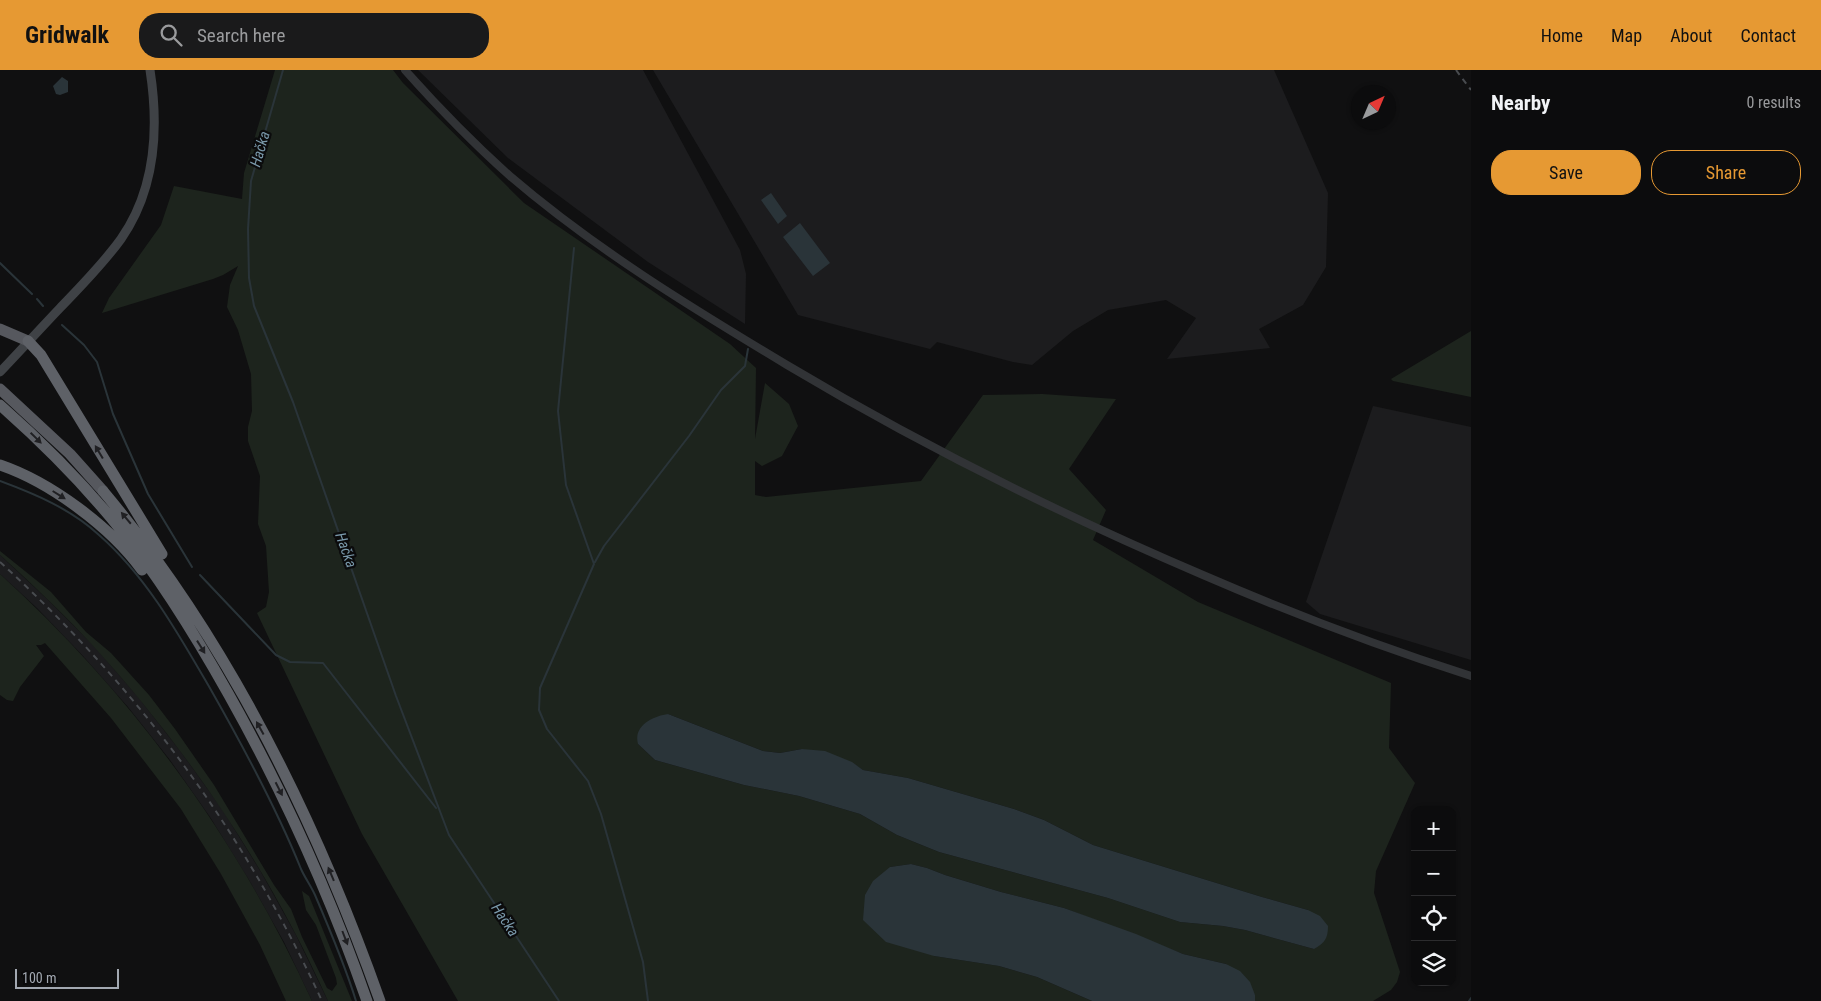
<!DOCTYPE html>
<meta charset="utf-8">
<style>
body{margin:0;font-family:"Roboto Condensed",sans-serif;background:#1a1a1b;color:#f1f3f6}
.controls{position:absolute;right:15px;bottom:15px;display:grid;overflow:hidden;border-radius:10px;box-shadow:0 1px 4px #0004}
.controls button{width:45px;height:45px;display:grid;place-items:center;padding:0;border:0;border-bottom:1px solid #2c2c2e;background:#0c0c0d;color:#f1f3f6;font:25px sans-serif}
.compass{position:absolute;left:1351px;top:15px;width:45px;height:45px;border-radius:50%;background:#0c0c0d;box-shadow:0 1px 4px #0004;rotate:44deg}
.scale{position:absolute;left:15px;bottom:12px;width:104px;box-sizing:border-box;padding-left:5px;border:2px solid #a2a8b1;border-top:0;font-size:14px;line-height:18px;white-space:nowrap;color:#a2a8b1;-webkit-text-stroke:4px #0b0b0c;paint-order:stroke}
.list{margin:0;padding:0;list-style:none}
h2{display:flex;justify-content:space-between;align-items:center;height:65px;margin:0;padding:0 20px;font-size:21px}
h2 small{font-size:16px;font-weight:400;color:#9a9b9d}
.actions{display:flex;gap:10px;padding:15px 20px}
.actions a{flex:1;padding:11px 0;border:1px solid #e69933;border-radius:20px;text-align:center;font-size:18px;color:#e69933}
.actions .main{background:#e69933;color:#111}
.icon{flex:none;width:28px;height:28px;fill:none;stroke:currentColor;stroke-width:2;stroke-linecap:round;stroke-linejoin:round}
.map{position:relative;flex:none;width:1471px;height:931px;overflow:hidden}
header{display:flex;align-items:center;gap:30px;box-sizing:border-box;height:70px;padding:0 25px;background:#e69933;color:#111}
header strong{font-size:24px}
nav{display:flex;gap:28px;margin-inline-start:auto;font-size:18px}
.search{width:350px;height:45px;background:#1a1a1b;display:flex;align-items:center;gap:12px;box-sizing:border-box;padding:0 18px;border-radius:20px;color:#9a9b9d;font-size:19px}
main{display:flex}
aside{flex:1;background:#0c0c0d}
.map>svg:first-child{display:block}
</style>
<header>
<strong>Gridwalk</strong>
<div class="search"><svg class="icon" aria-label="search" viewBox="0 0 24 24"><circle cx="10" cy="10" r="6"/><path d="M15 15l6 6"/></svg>Search here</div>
<nav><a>Home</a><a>Map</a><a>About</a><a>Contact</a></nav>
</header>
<main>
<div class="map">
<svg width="1471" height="931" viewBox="0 0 1471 931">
<rect width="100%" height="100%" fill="#101011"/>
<path fill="#1c1c1e" d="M418,0H643L740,180L746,204L745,254L648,192L508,88Z
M653,0H1274L1328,123L1326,197L1303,235L1259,259L1270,278L1167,289L1196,248L1166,230L1108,240L1073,261L1032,295L1013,292L937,272L930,279L798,245Z
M1373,336L1471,357V590L1320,544L1306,532Z
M0,485L46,528L94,576L138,627L181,682L222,739L261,802L296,865L328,931H312L284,872L249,810L210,747L170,690L128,637L83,586L37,538L0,504Z"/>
<path fill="#1d241d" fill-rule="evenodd" d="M275,0H393L403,13L524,133L730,274L756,298L755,369L765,313L789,334L798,356L782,386L762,396L755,391V425L766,427L921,411L983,325L1042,324L1116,329L1069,399L1106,440L1093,470L1198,532L1391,613L1389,678L1415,713L1376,801L1374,823L1400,902L1397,912L1391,920L1373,931H1255V925L1226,894L1183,884L1064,838L1001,822L945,805L927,798L911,794L890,797L934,886L999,896L1037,907L1092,931H458L362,764L257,543L266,537L269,522L266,476L258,454L260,406L248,371V357L252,341L251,304L238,260L227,237L230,215L238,196L223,205L213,209L102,243L109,228L161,155L174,116L242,129L244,103ZM668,644L763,681L780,683L802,679L857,696L863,700L908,708L1014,739L1044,750L1093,775L1262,827L1308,840L1314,879L1245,860L1223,856L1180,852L1108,828L939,782L897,765L860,744L799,726L744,715L655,690L638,674Z
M1471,261V327L1393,311L1391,309Z
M0,481L51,522L86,562L111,583L149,625L175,659L214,715L274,815L291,839L302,867L327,918L332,921L337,914L336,908L316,855L306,840L302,821L309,826L352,931H328C270,801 190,683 95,578C65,545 33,515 0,485Z
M0,504C132,624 238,769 312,931H286L260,875L221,804L181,739L111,648L45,573L41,575H36L44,586L20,617L13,631L7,630L0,625Z"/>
<path fill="#2a3439" d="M62,7L68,11V22L60,25L56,24L53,16Z
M771,123L787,146L778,154L761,130Z
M800,153L830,193L813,206L783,167Z
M668,644L763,681L780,683L802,679L825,681L852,692L863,700L908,708L1014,739L1044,750L1093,775L1262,827L1308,840L1320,846L1328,856C1328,868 1325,873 1314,879L1245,860L1223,856L1180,852L1108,828L939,782L897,765L860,744L799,726L744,715L655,690L638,674C633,655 654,646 668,644Z
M911,794L927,798L945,805L1001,822L1064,838L1136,864L1183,884L1226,894L1240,901L1250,912L1255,925V931H1092L1037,907L999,896L934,886L886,872L863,850L865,825L873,811L890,797Z"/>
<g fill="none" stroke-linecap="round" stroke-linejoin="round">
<path stroke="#2a3439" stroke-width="2" d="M283,0L251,111L248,159L249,208L254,236L293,332L396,626L449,765L559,931
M574,178L558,341L566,415L594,494L540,618L539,640L547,659L588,711L601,744L643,892L648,931
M0,193L32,224
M37,229L43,236
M62,255L84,275L97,292L113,344L148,424L192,497
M0,411C35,424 71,439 99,465C147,507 179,565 211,620C244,678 276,737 301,799C305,808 311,816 315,825C330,860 345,895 356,931
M595,492L604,476L689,366L721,320L745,296L748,279
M200,505L276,585L290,592L323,593L436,738
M1469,931L1471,928"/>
<path stroke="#313336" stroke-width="8" d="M405,0C438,37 473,73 510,106C595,179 692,238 787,295C921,375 1060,444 1203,505C1291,543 1380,577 1471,606"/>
<path stroke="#3f4246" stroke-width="9" d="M0,302C20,281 40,259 60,238C81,216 103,194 121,169C156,119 159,58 150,0"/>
<path stroke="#56585e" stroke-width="11" d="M0,259L28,271
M0,319L70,384L103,421"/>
<path stroke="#5e6167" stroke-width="11" d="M28,271L41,285L162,484
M0,335C43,373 84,414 121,460C162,510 197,568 229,625C284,723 330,825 367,931
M0,395C50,412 111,457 142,500
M103,421C228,570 315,748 380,931"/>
<path stroke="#484b4f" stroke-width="2" stroke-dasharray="6 5" stroke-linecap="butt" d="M1456,0L1471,20
M0,492C139,619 243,760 322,931"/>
</g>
<defs><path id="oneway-solid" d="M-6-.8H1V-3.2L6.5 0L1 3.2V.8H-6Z" transform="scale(1.25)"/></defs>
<g fill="#202023">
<use href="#oneway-solid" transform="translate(36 368) rotate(44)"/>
<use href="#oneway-solid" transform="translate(99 382) rotate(-121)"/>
<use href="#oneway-solid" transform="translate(59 425) rotate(32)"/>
<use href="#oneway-solid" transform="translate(126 448) rotate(-130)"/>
<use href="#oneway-solid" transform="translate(201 577) rotate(58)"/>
<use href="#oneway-solid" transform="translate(260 658) rotate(-119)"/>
<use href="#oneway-solid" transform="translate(279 719) rotate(63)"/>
<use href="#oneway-solid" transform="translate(331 804) rotate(-113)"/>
<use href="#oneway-solid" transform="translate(345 868) rotate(69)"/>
</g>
<g text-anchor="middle" stroke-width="4.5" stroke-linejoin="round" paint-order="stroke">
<g font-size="15" font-style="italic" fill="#7a99ab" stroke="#0b0b0c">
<text transform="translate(260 79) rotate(-74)" y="5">Hačka</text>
<text transform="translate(346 480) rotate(70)" y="5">Hačka</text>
<text transform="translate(505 850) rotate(56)" y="5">Hačka</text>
</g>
</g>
</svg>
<div class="controls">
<button>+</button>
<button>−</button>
<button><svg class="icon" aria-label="locate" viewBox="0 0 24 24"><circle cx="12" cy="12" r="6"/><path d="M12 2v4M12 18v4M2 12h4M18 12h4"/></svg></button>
<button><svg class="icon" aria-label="layers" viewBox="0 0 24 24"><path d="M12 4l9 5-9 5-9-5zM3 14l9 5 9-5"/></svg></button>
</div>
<svg class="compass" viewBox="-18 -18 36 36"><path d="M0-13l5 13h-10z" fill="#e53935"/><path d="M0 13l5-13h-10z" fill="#9a9b9d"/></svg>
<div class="scale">100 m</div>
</div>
<aside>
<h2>Nearby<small>0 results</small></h2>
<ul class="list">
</ul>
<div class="actions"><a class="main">Save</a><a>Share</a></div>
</aside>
</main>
